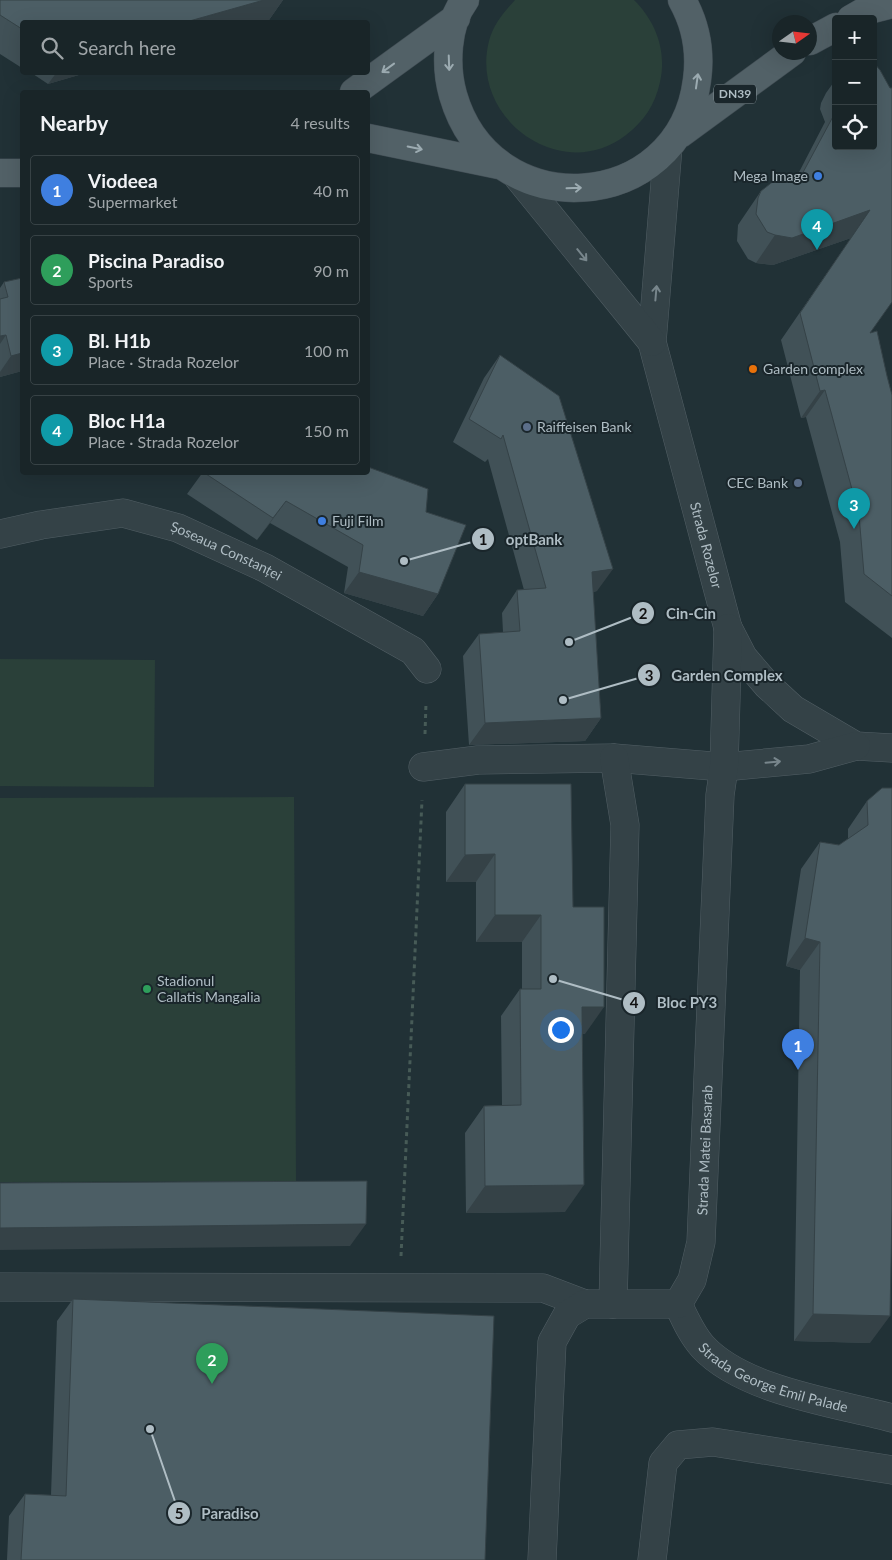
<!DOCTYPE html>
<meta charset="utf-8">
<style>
body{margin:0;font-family:Lato,sans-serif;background:#263134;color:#f1f3f6}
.controls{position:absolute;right:15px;top:15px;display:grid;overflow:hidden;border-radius:5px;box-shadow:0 5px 20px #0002}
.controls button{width:45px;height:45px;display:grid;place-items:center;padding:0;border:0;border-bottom:1px solid #374245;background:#192528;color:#f1f3f6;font:25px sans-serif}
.compass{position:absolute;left:772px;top:15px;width:45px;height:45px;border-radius:50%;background:#192528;box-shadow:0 5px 20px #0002;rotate:76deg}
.you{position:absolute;left:560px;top:1029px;width:18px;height:18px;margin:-12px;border:4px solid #fff;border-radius:50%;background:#1a73e8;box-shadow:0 0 0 8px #1a73e833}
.badge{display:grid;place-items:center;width:32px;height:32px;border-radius:50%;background:#85d0f3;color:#fff;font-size:16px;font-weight:700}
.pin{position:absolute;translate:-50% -41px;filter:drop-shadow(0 1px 2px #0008)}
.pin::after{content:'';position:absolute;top:26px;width:18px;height:15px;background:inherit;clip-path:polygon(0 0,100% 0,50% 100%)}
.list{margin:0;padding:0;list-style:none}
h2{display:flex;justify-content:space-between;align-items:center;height:65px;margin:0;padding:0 20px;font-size:21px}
h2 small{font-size:16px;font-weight:400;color:#9fa5a8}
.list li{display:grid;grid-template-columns:32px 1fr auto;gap:15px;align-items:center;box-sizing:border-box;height:70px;margin:0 10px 10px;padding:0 10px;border:1px solid #374245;border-radius:5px}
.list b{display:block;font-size:19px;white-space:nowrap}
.list p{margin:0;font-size:16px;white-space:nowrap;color:#9fa5a8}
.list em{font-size:16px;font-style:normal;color:#9fa5a8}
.icon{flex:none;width:28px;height:28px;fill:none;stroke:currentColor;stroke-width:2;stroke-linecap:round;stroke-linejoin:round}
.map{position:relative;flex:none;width:892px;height:1560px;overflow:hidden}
.search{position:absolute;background:#192528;box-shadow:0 5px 20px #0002;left:20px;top:20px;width:350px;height:55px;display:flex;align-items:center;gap:12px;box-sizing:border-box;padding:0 18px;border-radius:5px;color:#9fa5a8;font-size:19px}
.panel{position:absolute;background:#192528;box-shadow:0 5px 20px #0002;left:20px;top:90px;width:350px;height:385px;border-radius:5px}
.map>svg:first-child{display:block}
</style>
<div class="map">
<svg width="892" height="1560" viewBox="0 0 892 1560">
<rect width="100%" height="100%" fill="#213136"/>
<path fill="#2a4039" d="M515,0H634C656,22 667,51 660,82C655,105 644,121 626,135C562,185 469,119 489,41C493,25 504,12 515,0Z
M0,659L155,660L154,787L0,786Z
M294,797L296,1181L0,1182V798Z"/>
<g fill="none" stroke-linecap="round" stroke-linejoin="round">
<defs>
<g id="minor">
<path id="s1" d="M668,147L652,342L728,628L743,657L767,685L793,709L856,746L892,748"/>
<path d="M518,177L652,342"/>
<path id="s2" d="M0,534L41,525L123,513L178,528L265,568L413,651L427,669"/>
<path d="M423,767L478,760L614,758L724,767L809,759L856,746"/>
<path d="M0,1287L543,1288L585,1304"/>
<path d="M613,1304L625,825L614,758"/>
<path id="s3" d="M678,1304C685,1319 692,1335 703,1347C744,1391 836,1403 892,1418"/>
<path id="s4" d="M542,1560L552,1342L567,1315L585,1304H678L692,1280L701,1242L720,795L724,767L728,628"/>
<path d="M652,1560L663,1463L678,1445L713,1442L892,1470"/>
</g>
<path id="major" d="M465,0C446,25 445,67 453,95C491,227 680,215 697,80C701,51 696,25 682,0
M851,19L865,11L892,4
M810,41L836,27
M354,92L456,18
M680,134L792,52
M368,138L499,165
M0,173H22"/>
</defs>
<use href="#minor" stroke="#525f65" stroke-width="29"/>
<use href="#major" stroke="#414d54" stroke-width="29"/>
<path stroke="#475b57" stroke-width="3" stroke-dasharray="4 4" stroke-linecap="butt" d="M425,734L426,703
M401,1256L422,800"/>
<use href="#minor" stroke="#344247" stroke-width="28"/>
<use href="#major" stroke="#526167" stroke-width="28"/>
</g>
<path fill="#415157" d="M0,0H283L269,20L22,22V68L0,54Z
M30,72H89L48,84Z
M836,79V146L870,333L887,376L892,395V638L845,602L840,542L806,417L801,418L781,340L851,238L773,265L756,263L748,259L737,241L738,225L742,219L761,191L796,178L825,122L820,109L821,103L826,93Z
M22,278V371L0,377V288L4,282Z
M500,355L597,591L593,592L601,718L585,741L469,745L463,656L479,634L503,632L502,613L517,590H524L488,459L485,462L453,442L484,378Z
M203,472L426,512L438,594L423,616L344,593L348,567L270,523L257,540L187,494Z
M465,784L573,907L585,1034H582L565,1212L466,1213L465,1133L484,1106L502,1105L501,1016L520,989H522V942H476V882H446V812Z
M882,788L870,1343L794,1341L800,970L786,966L801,869L820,842L839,845L848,839V829L867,801Z
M73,1299L485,1560H7L9,1516L25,1494L51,1495L57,1321Z"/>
<path fill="#354247" d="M264,0H283L269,20L261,22H186Z
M57,72H89L48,84Z
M870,210L851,238L773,265L756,263L775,235Z
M6,335L0,344V336Z
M22,353V371L0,377V372L11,356Z
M825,390L806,417L801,418L820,391Z
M286,501L270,523L257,540L273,518Z
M613,569L597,591L576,595L592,572Z
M359,572L438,594L423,616L344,593Z
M601,718L585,741L469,745L485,723Z
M495,854L476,882H446L465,855Z
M495,915H541L522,942H476Z
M805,938L820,942L800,970L786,966Z
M582,1007H604L585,1034H563Z
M584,1185L565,1212L466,1213L485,1186Z
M366,1224L350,1246L0,1250V1228Z
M813,1314L890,1316L870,1343L794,1341Z"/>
<path fill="#4c5e65" stroke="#354247" d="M0,0H264L186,22H22V29L0,15Z
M873,62L880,70L890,88H892V302L870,333L877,331L887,376L892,395V596L864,574L859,515L825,390L820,391L800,313L870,210L792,238L775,235L767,232L756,214L758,198L761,191L775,180L782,178H800L836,111V146H873Z
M22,278V353L11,356L6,335L0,336V299L8,297L4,282Z
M500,355L559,396L613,569L592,572L601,718L485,723L479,634L520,631L517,590L546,588L503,435L501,439L469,419Z
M368,467L428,489L426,512L466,525L438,594L359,572L363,545L286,501L273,518L203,472H368Z
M465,784H571L573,907H604V1007H582L584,1185L485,1186L484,1106L521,1105L520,989H541V915H495V854L465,855Z
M882,788H892V1209L890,1316L813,1314L820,942L805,938L820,842L839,845L868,825L867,801Z
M367,1181L366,1224L0,1228V1183Z
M73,1299L494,1316L485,1560H21L25,1494L66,1496Z"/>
<defs><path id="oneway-shaft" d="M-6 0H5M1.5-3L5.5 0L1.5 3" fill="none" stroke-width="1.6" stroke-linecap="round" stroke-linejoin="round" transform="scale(1.25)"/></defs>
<g stroke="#9cabb1">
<use href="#oneway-shaft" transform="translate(449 63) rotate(88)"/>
<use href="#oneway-shaft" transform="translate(388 68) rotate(144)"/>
<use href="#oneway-shaft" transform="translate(697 81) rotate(-82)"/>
<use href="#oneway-shaft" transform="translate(415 148) rotate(12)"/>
<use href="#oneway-shaft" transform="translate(574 188) rotate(-2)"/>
</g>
<g stroke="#78868c">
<use href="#oneway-shaft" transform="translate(582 255) rotate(51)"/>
<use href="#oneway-shaft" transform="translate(656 293) rotate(-85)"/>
<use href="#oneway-shaft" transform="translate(773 762) rotate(-5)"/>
</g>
<g fill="#3f7fe0" stroke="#1a262b" stroke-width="2">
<circle cx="818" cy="176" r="5"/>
<circle cx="322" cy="521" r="5"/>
</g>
<circle fill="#e8710a" stroke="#1a262b" stroke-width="2" cx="753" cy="369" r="5"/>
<g fill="#5c6f8a" stroke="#1a262b" stroke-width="2">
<circle cx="527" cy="427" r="5"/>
<circle cx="798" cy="483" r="5"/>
</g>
<circle fill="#2e9e5b" stroke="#1a262b" stroke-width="2" cx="147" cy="989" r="5"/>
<g text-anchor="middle" stroke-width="4" stroke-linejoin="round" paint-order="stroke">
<rect fill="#1a262b" stroke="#829096" stroke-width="1" x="714" y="84.5" width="42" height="19" rx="4"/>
<g font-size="12" font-weight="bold" fill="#afbdc4">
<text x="735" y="98">DN39</text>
</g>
<g font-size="14" fill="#afbdc4" stroke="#1a262b" text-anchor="start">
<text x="808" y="181" text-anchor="end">Mega Image</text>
<text x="763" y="374">Garden complex</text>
<text x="537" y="432">Raiffeisen Bank</text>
<text x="788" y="488" text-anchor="end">CEC Bank</text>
<text x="332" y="526">Fuji Film</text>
<text x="157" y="986">Stadionul<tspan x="157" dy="16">Callatis Mangalia</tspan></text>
</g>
<g font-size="14" fill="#afbdc4" stroke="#1a262b">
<text dy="5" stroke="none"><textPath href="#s1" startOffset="406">Strada Rozelor</textPath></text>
<text dy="5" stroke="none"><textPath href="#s2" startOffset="235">Șoseaua Constanței</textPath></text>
<text dy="5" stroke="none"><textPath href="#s4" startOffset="522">Strada Matei Basarab</textPath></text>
<text dy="5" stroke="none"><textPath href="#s3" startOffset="128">Strada George Emil Palade</textPath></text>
</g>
</g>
<path fill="none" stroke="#afbdc4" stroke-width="2" d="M404 561L483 539M569 642L643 613M563 700L649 675M553 979L634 1003M150 1429L179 1513"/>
<g fill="#afbdc4" stroke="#1a262b" stroke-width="2">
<circle cx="404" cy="561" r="5"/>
<circle cx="569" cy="642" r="5"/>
<circle cx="563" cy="700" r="5"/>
<circle cx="553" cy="979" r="5"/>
<circle cx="150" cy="1429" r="5"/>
<circle cx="483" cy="539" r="12"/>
<circle cx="643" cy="613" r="12"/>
<circle cx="649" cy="675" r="12"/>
<circle cx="634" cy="1003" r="12"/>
<circle cx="179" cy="1513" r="12"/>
</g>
<g font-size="15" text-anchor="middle" font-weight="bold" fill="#111">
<text x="483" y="545">1</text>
<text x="643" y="619">2</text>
<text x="649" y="681">3</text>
<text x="634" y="1008">4</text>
<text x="179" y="1519">5</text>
</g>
<g font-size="15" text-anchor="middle" font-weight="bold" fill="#afbdc4" stroke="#1a262b" stroke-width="4" stroke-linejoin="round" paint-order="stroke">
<text x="534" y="545">optBank</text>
<text x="691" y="619">Cin-Cin</text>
<text x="727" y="681">Garden Complex</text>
<text x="687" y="1008">Bloc PY3</text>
<text x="230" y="1519">Paradiso</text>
</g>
</svg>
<div class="controls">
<button>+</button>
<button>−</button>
<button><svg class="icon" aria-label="locate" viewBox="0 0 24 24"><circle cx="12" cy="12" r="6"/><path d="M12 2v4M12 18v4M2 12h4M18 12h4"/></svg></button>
</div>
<svg class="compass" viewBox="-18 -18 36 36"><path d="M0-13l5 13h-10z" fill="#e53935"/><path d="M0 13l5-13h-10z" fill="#9fa5a8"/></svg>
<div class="you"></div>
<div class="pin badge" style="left:798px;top:1070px;background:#3f7fe0">1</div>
<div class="pin badge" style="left:212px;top:1384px;background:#2e9e5b">2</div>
<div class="pin badge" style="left:854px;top:529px;background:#0f9aa8">3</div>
<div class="pin badge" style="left:817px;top:250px;background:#0f9aa8">4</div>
<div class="search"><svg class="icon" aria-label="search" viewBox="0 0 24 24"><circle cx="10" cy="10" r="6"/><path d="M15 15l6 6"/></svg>Search here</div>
<section class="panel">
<h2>Nearby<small>4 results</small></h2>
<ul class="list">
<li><span class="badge" style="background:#3f7fe0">1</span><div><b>Viodeea</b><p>Supermarket</p></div><em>40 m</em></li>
<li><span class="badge" style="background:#2e9e5b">2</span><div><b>Piscina Paradiso</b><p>Sports</p></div><em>90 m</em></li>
<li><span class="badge" style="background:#0f9aa8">3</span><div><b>Bl. H1b</b><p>Place · Strada Rozelor</p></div><em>100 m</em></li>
<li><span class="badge" style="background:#0f9aa8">4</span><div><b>Bloc H1a</b><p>Place · Strada Rozelor</p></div><em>150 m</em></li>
</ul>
</section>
</div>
